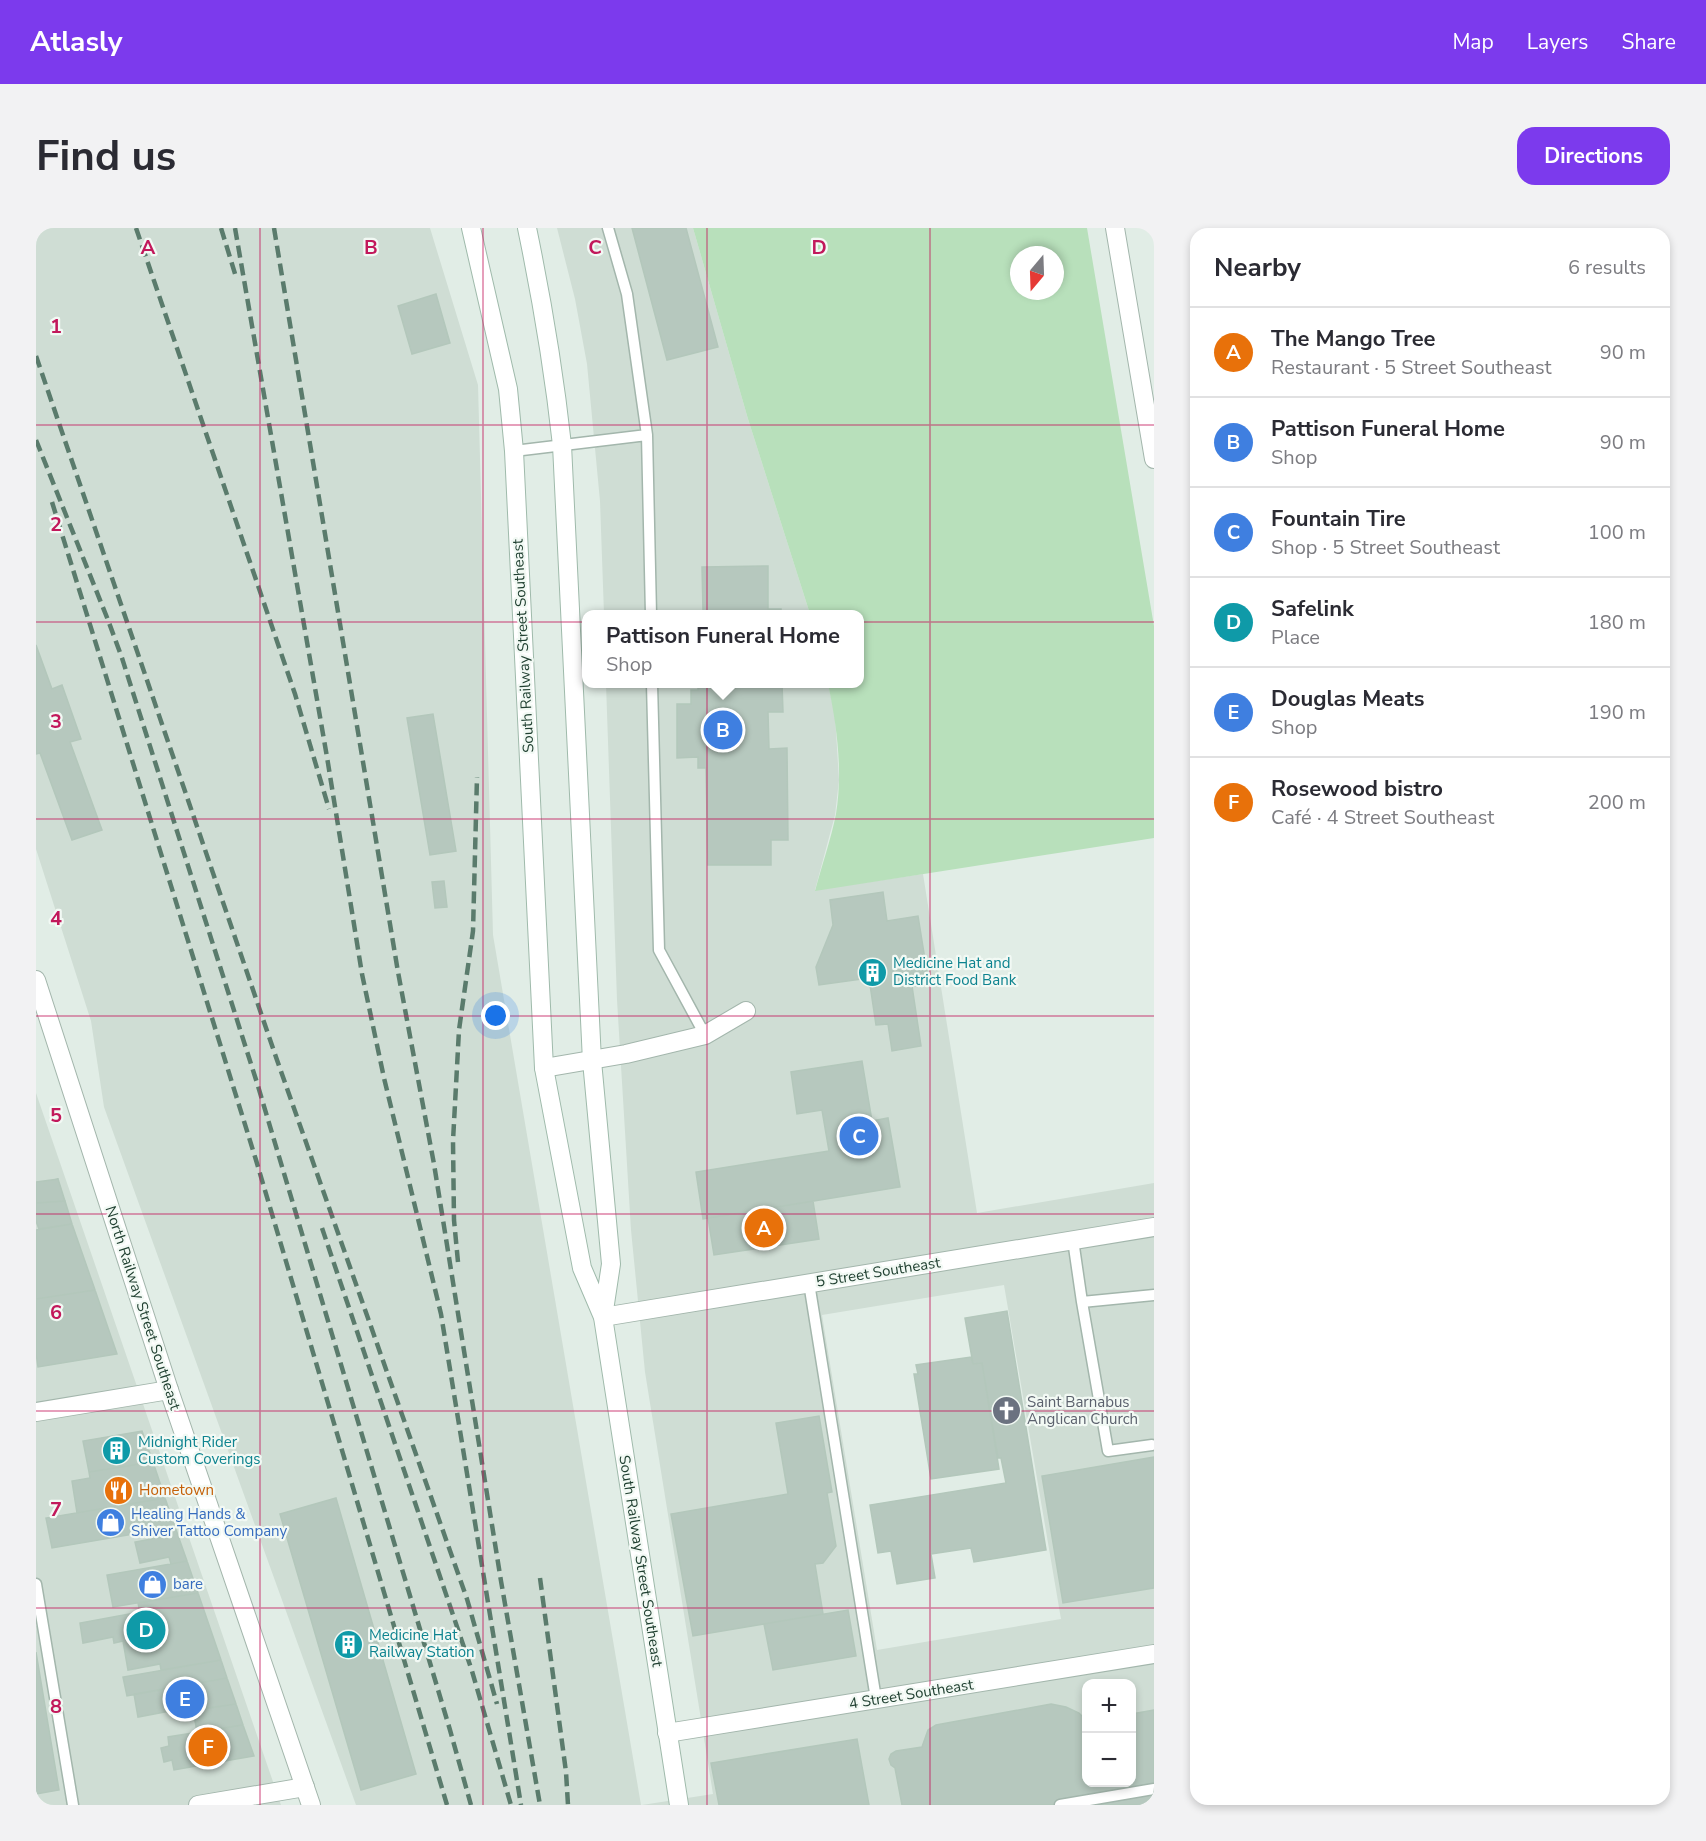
<!DOCTYPE html>
<meta charset="utf-8">
<style>
body{margin:0;font-family:"Nunito Sans",sans-serif;background:#f2f2f3;color:#2b2b33}
.controls{position:absolute;right:18px;bottom:18px;display:grid;overflow:hidden;border-radius:12px;box-shadow:0 3px 9px #0003}
.controls button{width:54px;height:54px;display:grid;place-items:center;padding:0;border:0;border-bottom:2px solid #e1e1e2;background:#fff;color:#2b2b33;font:30px sans-serif}
.compass{position:absolute;left:974px;top:18px;width:54px;height:54px;border-radius:50%;background:#fff;box-shadow:0 3px 9px #0003;rotate:199deg}
.you{position:absolute;left:460px;top:788px;width:21px;height:21px;margin:-15px;border:4px solid #fff;border-radius:50%;background:#1a73e8;box-shadow:0 0 0 9px #1a73e833}
.badge{display:grid;place-items:center;width:39px;height:39px;border-radius:50%;background:#7c3aed;color:#fff;font-size:20px;font-weight:700}
.pin{position:absolute;translate:-50% -50%;border:3px solid #fff;box-shadow:0 2px 6px #0006}
.popup{position:absolute;left:546px;top:382px;width:282px;height:78px;box-sizing:border-box;display:grid;place-content:center;border-radius:12px;background:#fff;filter:drop-shadow(0 2px 4px #0005);font-size:20px;white-space:nowrap;color:#7c7c81}
.popup b{font-size:22px;color:#2b2b33}
.popup::after{content:'';position:absolute;left:50%;top:100%;margin-left:-12px;border:12px solid transparent;border-top-color:#fff}
.list{margin:0;padding:0;list-style:none}
h2{display:flex;justify-content:space-between;align-items:center;height:78px;margin:0;padding:0 24px;font-size:26px}
h2 small{font-size:20px;font-weight:400;color:#7c7c81}
.list li{display:grid;grid-template-columns:39px 1fr auto;gap:18px;align-items:center;box-sizing:border-box;height:90px;padding:0 24px;border-top:2px solid #e1e1e2}
.list b{display:block;font-size:22px;white-space:nowrap}
.list p{margin:0;font-size:20px;white-space:nowrap;color:#7c7c81}
.list em{font-size:20px;font-style:normal;color:#7c7c81}
.map{position:relative;flex:none;width:1118px;height:1577px;overflow:hidden;border-radius:18px}
header{display:flex;align-items:center;gap:36px;box-sizing:border-box;height:84px;padding:0 30px;background:#7c3aed;color:#fff}
header strong{font-size:28px}
nav{display:flex;gap:33px;margin-inline-start:auto;font-size:21px}
.intro{display:flex;align-items:center;justify-content:space-between;box-sizing:border-box;height:144px;padding:0 36px}
h1{margin:0;font-size:42px}
.button{padding:15px 27px;border-radius:18px;background:#7c3aed;color:#fff;font-size:21px;font-weight:700}
main{display:flex;gap:36px;padding:0 36px}
aside{flex:1;background:#fff;border-radius:18px;box-shadow:0 3px 9px #0003}
.map>svg:first-child{display:block}
</style>
<header>
<strong>Atlasly</strong>
<nav><a>Map</a><a>Layers</a><a>Share</a></nav>
</header>
<div class="intro"><h1>Find us</h1><a class="button">Directions</a></div>
<main>
<div class="map">
<svg width="1118" height="1577" viewBox="0 0 1118 1577">
<rect width="100%" height="100%" fill="#e1ede6"/>
<path fill="#cfddd4" fill-rule="evenodd" d="M0,0H394L442,157L457,707L605,1577H320L68,879L55,793L0,621Z
M521,0H657L712,191L774,386H568L564,273L551,136L539,71Z
M570,456H792L799,487L803,552L799,587L779,662L887,646L941,985L1118,955V1577H606L677,1566L609,1144L595,1002L581,772ZM968,1057L1025,1391L841,1422L786,1087ZM1050,1456H1096V1554H1050Z
M0,865L245,1577H0V1398L7,1397L0,1354Z"/>
<path fill="#b8e0bb" fill-rule="evenodd" d="M657,0H1051L1118,398V610L779,663C786,637 795,611 800,586C807,543 801,498 792,456H824V386H774L712,191ZM983,27H1019V63H983Z"/>
<path fill="#b6c8be" stroke="#b3c7bb" stroke-width="1.5" d="M596,0H650L682,119L631,132Z
M400,66L414,115L376,126L362,78Z
M732,338V381H745V386H661V383H667L666,339Z
M0,417L16,461L26,457L45,511L34,514L66,602L36,612L4,525L0,526Z
M662,456H746L747,484H732L733,521L751,520L752,612H735V637H672L670,540H662V529L641,530V476H655V462H662Z
M397,486L420,623L394,627L371,490Z
M408,653L411,679L399,680L396,654Z
M847,664L851,693L882,688L893,756L876,758L885,818L856,823L852,796L840,797L833,750L783,757L780,739L797,697L794,672Z
M826,833L836,893L852,890L864,959L667,991L660,944L793,923L786,882L761,886L755,844Z
M22,951L36,996L3,1001L0,993V954Z
M22,951L29,973L0,975V954Z
M29,973L36,996L3,1001L0,993V975Z
M777,973L783,1011L678,1027L672,990Z
M36,996L59,1062L0,1071V1002Z
M59,1062L81,1126L2,1139L0,1125V1071Z
M971,1083L1010,1322L938,1334L935,1320L895,1326L899,1350L861,1356L855,1323L842,1325L834,1277L970,1255L965,1230H962L946,1135L937,1136L929,1090Z
M935,1129L937,1136L946,1135L963,1241L895,1251L878,1146H882L880,1137Z
M783,1188L796,1264L791,1265L800,1318L787,1335L779,1336L787,1386L657,1408L635,1286L752,1266L740,1195Z
M106,1203L117,1234L53,1244L47,1213Z
M1118,1229V1360L1027,1375L1006,1248Z
M117,1234L129,1270L41,1285L36,1253L54,1250L53,1244Z
M129,1270L139,1299L16,1320L10,1290Z
M300,1270L380,1546L325,1562L244,1286Z
M139,1299L151,1333L135,1336L133,1329L104,1335L99,1314L126,1309L124,1302Z
M151,1333L162,1365L77,1379L71,1347Z
M162,1365L185,1432L125,1442L124,1436L92,1442L87,1413L78,1415L77,1409L47,1415L44,1395L104,1384L102,1375Z
M812,1382L820,1428L737,1442L728,1396Z
M0,1424L23,1562L0,1566Z
M185,1432L191,1450L91,1468L87,1449Z
M191,1450L200,1476L135,1486L134,1483L102,1489L98,1466Z
M200,1476L207,1497L161,1504L157,1482Z
M1015,1476L1030,1479L1043,1485L1050,1492V1554H1096V1486L1118,1482V1577H866L859,1540L855,1537L853,1531L855,1526L860,1523L886,1519L892,1502L900,1497Z
M207,1497L218,1528L138,1542L136,1532L128,1534L125,1520L133,1518L132,1509Z
M821,1511L833,1577H683L675,1535Z"/>
<g fill="none" stroke-linecap="round" stroke-linejoin="round">
<defs>
<path id="service" d="M572,0L591,66L611,207L615,386
M478,223L611,207
M616,456L623,722L669,807
M1037,1012L1046,1074L1072,1223L1116,1217
M773,1055L840,1471
M1046,1074L1118,1067
M0,1356L37,1577
M1024,1577L1118,1561"/>
<path id="minor" d="M1079,0L1118,231
M508,840L590,826L669,807L710,783
M567,1089L1118,999
M0,1184L133,1162
M631,1505L1118,1426
M162,1577L269,1559"/>
<path id="tertiary" d="M0,752L133,1162L275,1577"/>
<path id="secondary" d="M435,0L472,161L478,223L508,840L546,1040L567,1089L643,1577
M491,0C506,72 518,144 526,217L556,833L575,1036L567,1089"/>
</defs>
<use href="#service" stroke="#a3b6ac" stroke-width="13"/>
<use href="#minor" stroke="#a3b6ac" stroke-width="20"/>
<use href="#tertiary" stroke="#a3b6ac" stroke-width="20"/>
<use href="#secondary" stroke="#9fbaab" stroke-width="20"/>
<use href="#service" stroke="#fff" stroke-width="10"/>
<use href="#minor" stroke="#fff" stroke-width="18"/>
<use href="#tertiary" stroke="#fff" stroke-width="18"/>
<use href="#secondary" stroke="#fff" stroke-width="18"/>
<path stroke="#5a7b6c" stroke-width="4.5" stroke-dasharray="12 6" stroke-linecap="butt" d="M100,0L259,466L293,581
M185,0L200,49
M199,0L291,529L326,746L348,850L405,1086L485,1577
M238,0L362,744L398,936L465,1353L504,1577
M0,128L241,832L431,1371L461,1476
M0,212L72,392L86,430L222,858L414,1502L435,1577
M16,274L220,932L411,1577
M286,1000L436,1443L475,1577
M422,1034L418,992L417,913L423,802L437,703L441,549
M504,1350L530,1544L532,1577"/>
</g>
<path fill="none" stroke="#c2185b" stroke-width="1.5" stroke-opacity="0.55" d="M224,0V1577M447,0V1577M671,0V1577M894,0V1577M0,197H1118M0,394H1118M0,591H1118M0,788H1118M0,986H1118M0,1183H1118M0,1380H1118"/>
<defs>
<symbol id="building-disc" viewBox="-11 -11 22 22"><circle r="9.5" fill="#0f9aa8" stroke="#f2f9f4"/><path d="M-4-6H4V6H1V3H-1V6H-4ZM-2.5-4.3h1.7v1.8h-1.7ZM.8-4.3h1.7v1.8H.8ZM-2.5-1h1.7V.8h-1.7ZM.8-1h1.7V.8H.8Z" fill="#fff"/></symbol>
<symbol id="church-disc" viewBox="-11 -11 22 22"><circle r="9.5" fill="#6b7280" stroke="#f2f9f4"/><path d="M-1.2-6h2.4v3.5h3.3v2.4h-3.3V6h-2.4V-.1h-3.3v-2.4h3.3Z" fill="#fff"/></symbol>
<symbol id="restaurant-disc" viewBox="-11 -11 22 22"><circle r="9.5" fill="#e8710a" stroke="#f2f9f4"/><path d="M-5-6h1v4h1v-4h1v4h1v-4h1v5L-1.5 .5V6h-2V.5L-5-1ZM5-6V6H3V1.5H1.5Q1.5-4 5-6Z" fill="#fff"/></symbol>
<symbol id="shop-disc" viewBox="-11 -11 22 22"><circle r="9.5" fill="#3f7fe0" stroke="#f2f9f4"/><path d="M-5-2.5h2.3a2.7 3.5 0 0 1 5.4 0H5L5.5 6h-11ZM-1.5-2.5h3a1.5 2.3 0 0 0-3 0Z" fill="#fff"/></symbol>
</defs>
<g fill-rule="evenodd">
<use href="#building-disc" x="820" y="728" width="33" height="33"/>
<use href="#church-disc" x="954" y="1166" width="33" height="33"/>
<use href="#building-disc" x="64" y="1206" width="33" height="33"/>
<use href="#restaurant-disc" x="66" y="1246" width="33" height="33"/>
<use href="#shop-disc" x="58" y="1278" width="33" height="33"/>
<use href="#shop-disc" x="100" y="1340" width="33" height="33"/>
<use href="#building-disc" x="296" y="1400" width="33" height="33"/>
</g>
<g text-anchor="middle" stroke-width="4.5" stroke-linejoin="round" paint-order="stroke">
<g font-size="15" fill="#204031" stroke="#f2f9f4">
<text transform="translate(487 418) rotate(-93)" y="5">South Railway Street Southeast</text>
<text transform="translate(842 1044) rotate(-9)" y="5">5 Street Southeast</text>
<text transform="translate(107 1080) rotate(72)" y="5">North Railway Street Southeast</text>
<text transform="translate(605 1333) rotate(81)" y="5">South Railway Street Southeast</text>
<text transform="translate(875 1466) rotate(-9)" y="5">4 Street Southeast</text>
</g>
<g font-size="15" fill="#0d838f" stroke="#f2f9f4" text-anchor="start">
<text x="857" y="740">Medicine Hat and<tspan x="857" dy="17">District Food Bank</tspan></text>
<text x="102" y="1219">Midnight Rider<tspan x="102" dy="17">Custom Coverings</tspan></text>
<text x="333" y="1412">Medicine Hat<tspan x="333" dy="17">Railway Station</tspan></text>
</g>
<g font-size="15" fill="#5b616d" stroke="#f2f9f4" text-anchor="start">
<text x="991" y="1179">Saint Barnabus<tspan x="991" dy="17">Anglican Church</tspan></text>
</g>
<g font-size="15" fill="#c56008" stroke="#f2f9f4" text-anchor="start">
<text x="103" y="1267">Hometown</text>
</g>
<g font-size="15" fill="#366cbe" stroke="#f2f9f4" text-anchor="start">
<text x="95" y="1291">Healing Hands &amp;<tspan x="95" dy="17">Shiver Tattoo Company</tspan></text>
<text x="137" y="1361">bare</text>
</g>
</g>
<g font-size="20" text-anchor="middle" font-weight="bold" fill="#c2185b" stroke="#f2f9f4" stroke-width="4.5" stroke-linejoin="round" paint-order="stroke">
<text x="112" y="26">A</text>
<text x="335" y="26">B</text>
<text x="559" y="26">C</text>
<text x="783" y="26">D</text>
<text x="20" y="105">1</text>
<text x="20" y="303">2</text>
<text x="20" y="500">3</text>
<text x="20" y="697">4</text>
<text x="20" y="894">5</text>
<text x="20" y="1091">6</text>
<text x="20" y="1288">7</text>
<text x="20" y="1485">8</text>
</g>
</svg>
<div class="controls">
<button>+</button>
<button>−</button>
</div>
<svg class="compass" viewBox="-18 -18 36 36"><path d="M0-13l5 13h-10z" fill="#e53935"/><path d="M0 13l5-13h-10z" fill="#7c7c81"/></svg>
<div class="you"></div>
<div class="pin badge" style="left:728px;top:1000px;background:#e8710a">A</div>
<div class="pin badge" style="left:687px;top:502px;background:#3f7fe0">B</div>
<div class="popup"><b>Pattison Funeral Home</b>Shop</div>
<div class="pin badge" style="left:823px;top:908px;background:#3f7fe0">C</div>
<div class="pin badge" style="left:110px;top:1402px;background:#0f9aa8">D</div>
<div class="pin badge" style="left:149px;top:1471px;background:#3f7fe0">E</div>
<div class="pin badge" style="left:172px;top:1519px;background:#e8710a">F</div>
</div>
<aside>
<h2>Nearby<small>6 results</small></h2>
<ul class="list">
<li><span class="badge" style="background:#e8710a">A</span><div><b>The Mango Tree</b><p>Restaurant · 5 Street Southeast</p></div><em>90 m</em></li>
<li><span class="badge" style="background:#3f7fe0">B</span><div><b>Pattison Funeral Home</b><p>Shop</p></div><em>90 m</em></li>
<li><span class="badge" style="background:#3f7fe0">C</span><div><b>Fountain Tire</b><p>Shop · 5 Street Southeast</p></div><em>100 m</em></li>
<li><span class="badge" style="background:#0f9aa8">D</span><div><b>Safelink</b><p>Place</p></div><em>180 m</em></li>
<li><span class="badge" style="background:#3f7fe0">E</span><div><b>Douglas Meats</b><p>Shop</p></div><em>190 m</em></li>
<li><span class="badge" style="background:#e8710a">F</span><div><b>Rosewood bistro</b><p>Café · 4 Street Southeast</p></div><em>200 m</em></li>
</ul>
</aside>
</main>
